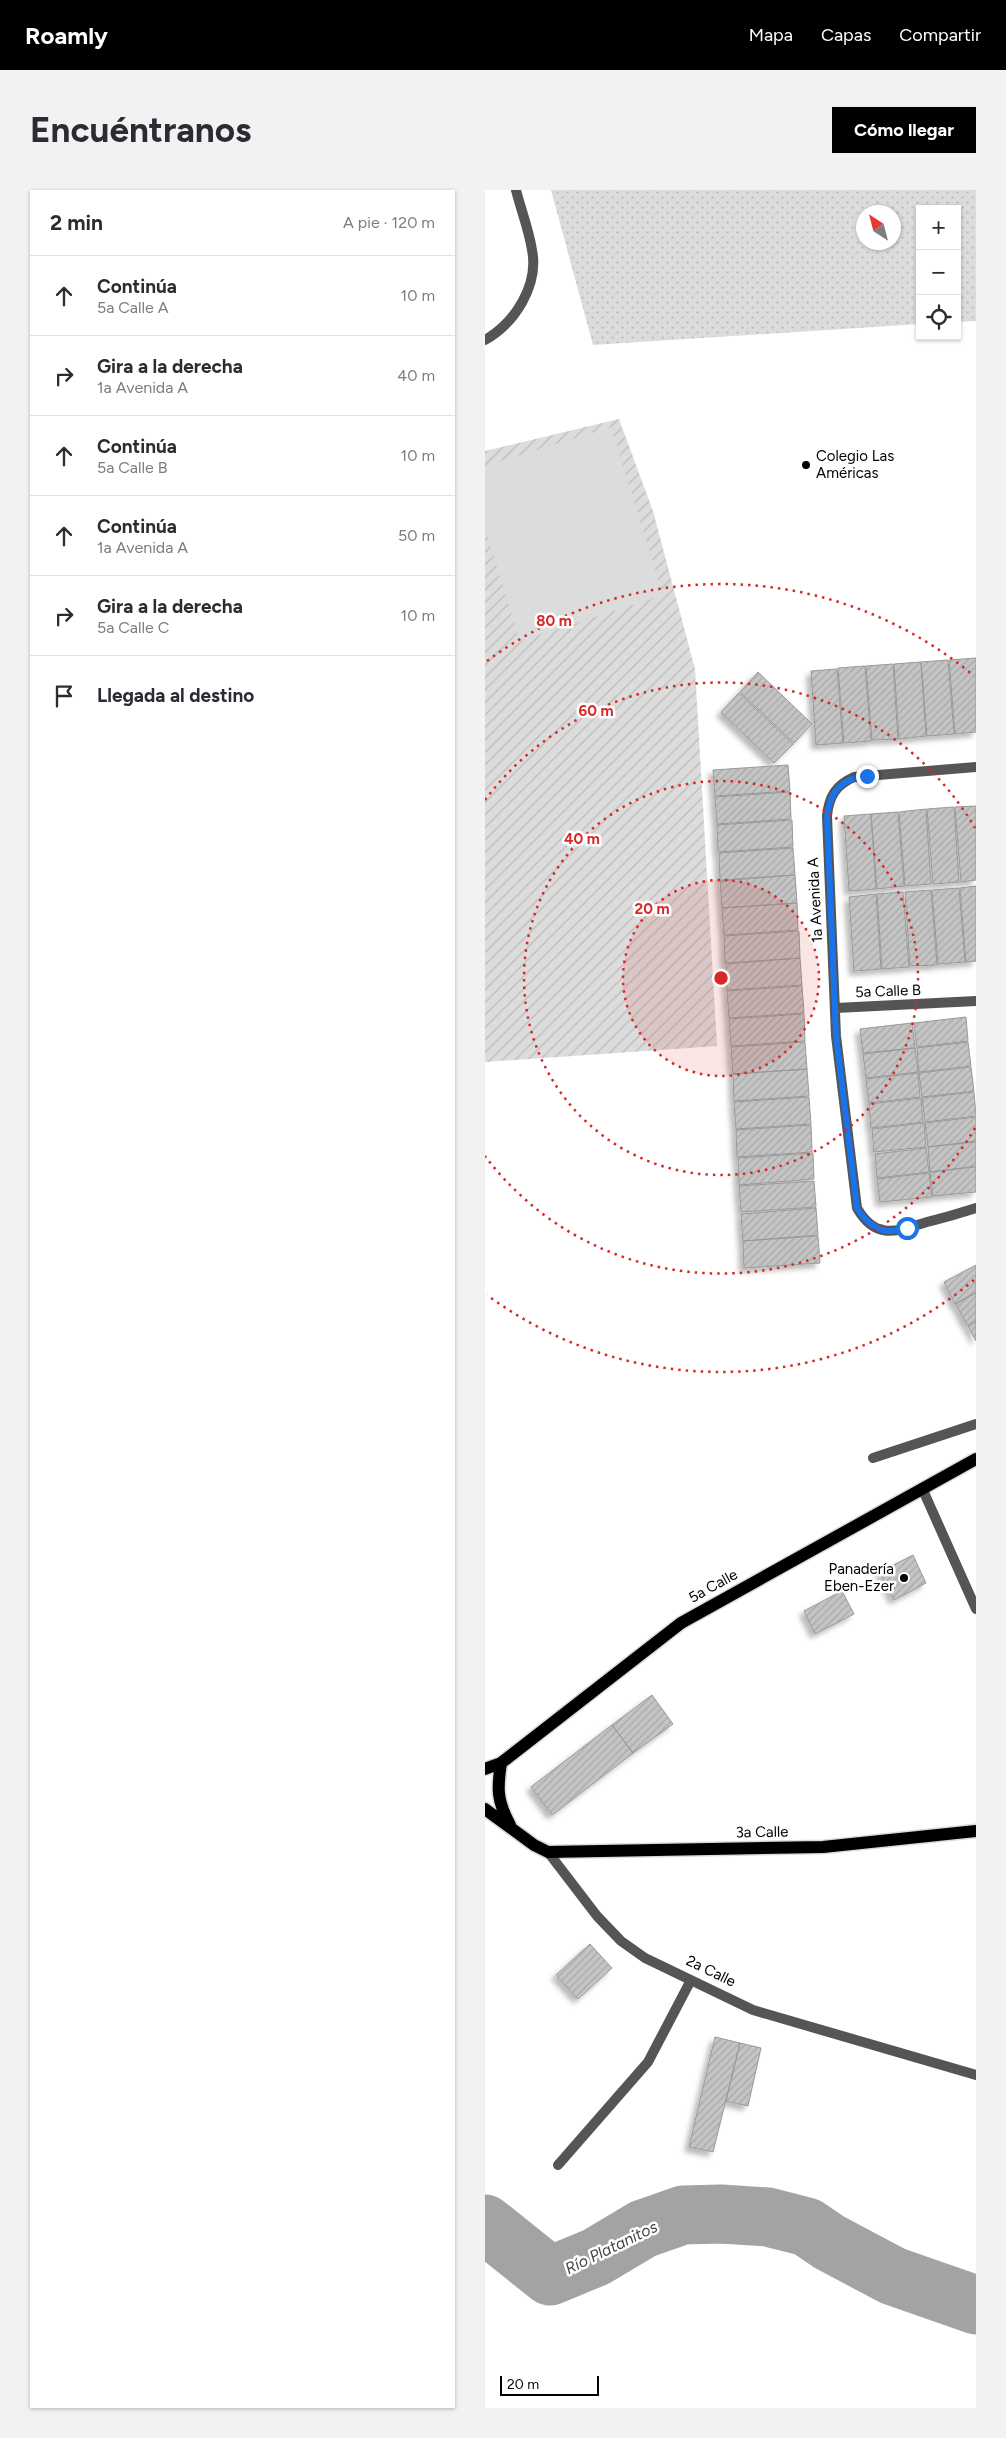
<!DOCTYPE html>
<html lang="es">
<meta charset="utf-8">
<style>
body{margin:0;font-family:Figtree,sans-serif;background:#f2f2f3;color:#2b2b33}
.controls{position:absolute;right:15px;top:15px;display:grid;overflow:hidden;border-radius:0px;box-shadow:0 1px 4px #0004}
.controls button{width:45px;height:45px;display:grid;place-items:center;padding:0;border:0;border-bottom:1px solid #e1e1e2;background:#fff;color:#2b2b33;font:25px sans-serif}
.compass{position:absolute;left:371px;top:15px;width:45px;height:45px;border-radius:50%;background:#fff;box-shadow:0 1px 4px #0004;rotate:324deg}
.scale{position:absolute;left:15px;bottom:12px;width:99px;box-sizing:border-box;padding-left:5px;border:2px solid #000;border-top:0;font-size:14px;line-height:18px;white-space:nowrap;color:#000;-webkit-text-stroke:4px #fff;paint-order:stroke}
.stop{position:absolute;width:15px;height:15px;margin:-11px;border:4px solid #1a73e8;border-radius:50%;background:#fff}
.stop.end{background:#1a73e8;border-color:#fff;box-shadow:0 1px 5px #0008}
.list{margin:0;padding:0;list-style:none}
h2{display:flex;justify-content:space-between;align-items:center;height:65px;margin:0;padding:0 20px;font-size:21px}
h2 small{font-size:16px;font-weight:400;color:#7c7c81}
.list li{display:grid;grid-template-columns:32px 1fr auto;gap:15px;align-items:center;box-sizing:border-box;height:80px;padding:0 20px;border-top:1px solid #e1e1e2}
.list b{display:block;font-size:19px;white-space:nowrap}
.list p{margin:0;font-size:16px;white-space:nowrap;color:#7c7c81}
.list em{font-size:16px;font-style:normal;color:#7c7c81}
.icon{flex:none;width:28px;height:28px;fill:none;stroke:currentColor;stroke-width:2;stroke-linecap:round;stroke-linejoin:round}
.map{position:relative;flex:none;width:491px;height:2218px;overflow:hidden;border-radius:0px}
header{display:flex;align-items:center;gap:30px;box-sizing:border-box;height:70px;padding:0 25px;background:#000;color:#fff}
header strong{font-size:24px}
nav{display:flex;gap:28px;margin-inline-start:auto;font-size:18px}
.intro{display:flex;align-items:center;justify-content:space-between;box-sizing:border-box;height:120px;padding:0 30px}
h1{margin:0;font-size:35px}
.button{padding:12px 22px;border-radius:0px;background:#000;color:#fff;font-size:18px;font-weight:700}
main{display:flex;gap:30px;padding:0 30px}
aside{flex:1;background:#fff;border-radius:0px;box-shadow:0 1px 4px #0004}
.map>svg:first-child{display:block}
</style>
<header>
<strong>Roamly</strong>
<nav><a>Mapa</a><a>Capas</a><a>Compartir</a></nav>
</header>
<div class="intro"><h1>Encuéntranos</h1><a class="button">Cómo llegar</a></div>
<main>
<aside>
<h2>2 min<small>A pie · 120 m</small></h2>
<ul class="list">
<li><svg class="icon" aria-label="ahead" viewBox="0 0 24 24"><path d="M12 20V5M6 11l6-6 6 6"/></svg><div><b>Continúa</b><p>5a Calle A</p></div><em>10 m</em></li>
<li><svg class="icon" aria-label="right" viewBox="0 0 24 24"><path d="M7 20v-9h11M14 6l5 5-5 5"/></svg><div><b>Gira a la derecha</b><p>1a Avenida A</p></div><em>40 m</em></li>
<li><svg class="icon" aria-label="ahead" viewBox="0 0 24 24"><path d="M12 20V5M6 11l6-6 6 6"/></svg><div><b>Continúa</b><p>5a Calle B</p></div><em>10 m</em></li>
<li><svg class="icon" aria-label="ahead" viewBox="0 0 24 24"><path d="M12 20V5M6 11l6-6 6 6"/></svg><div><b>Continúa</b><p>1a Avenida A</p></div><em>50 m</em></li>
<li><svg class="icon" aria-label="right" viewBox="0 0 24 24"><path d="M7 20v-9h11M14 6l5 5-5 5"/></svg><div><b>Gira a la derecha</b><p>5a Calle C</p></div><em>10 m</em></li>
<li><svg class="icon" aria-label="arrive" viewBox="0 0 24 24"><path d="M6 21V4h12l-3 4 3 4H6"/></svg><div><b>Llegada al destino</b></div></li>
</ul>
</aside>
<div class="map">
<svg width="491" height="2218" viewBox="0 0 491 2218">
<defs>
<pattern id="grass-dots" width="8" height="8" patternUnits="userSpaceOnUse" patternTransform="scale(1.25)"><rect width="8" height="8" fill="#dcdcdc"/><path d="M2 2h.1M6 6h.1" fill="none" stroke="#bbb" stroke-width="1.8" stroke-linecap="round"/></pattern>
<pattern id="garden-furrows" width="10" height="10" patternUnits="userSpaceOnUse" patternTransform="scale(1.25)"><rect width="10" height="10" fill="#dcdcdc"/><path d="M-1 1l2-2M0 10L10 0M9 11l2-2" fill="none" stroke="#bbb"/></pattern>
<pattern id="building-hatch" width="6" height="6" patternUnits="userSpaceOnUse" patternTransform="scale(1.25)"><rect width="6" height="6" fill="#c4c4c4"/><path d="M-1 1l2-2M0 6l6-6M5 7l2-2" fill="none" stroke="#a7a7a7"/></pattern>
<filter id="shadow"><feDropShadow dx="-4.5" dy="4.5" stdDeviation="2.5" flood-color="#0004"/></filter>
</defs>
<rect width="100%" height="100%" fill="#fff"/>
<path fill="url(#grass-dots)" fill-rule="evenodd" d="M66,0H491V131L472,132V19H435V134L108,155ZM378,22H408V52H378Z"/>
<path fill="url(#garden-furrows)" d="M134,229L168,321L210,479L232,856L0,872V261Z"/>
<path fill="#dcdcdc" d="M126,237L178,405L35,451L0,339V276Z"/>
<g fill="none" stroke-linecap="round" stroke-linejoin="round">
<path stroke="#a3a3a3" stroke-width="59" d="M0,2034L65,2086L111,2067L158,2039L198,2025L236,2024L283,2027L322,2037L344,2052L408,2086L491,2115"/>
</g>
<path fill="url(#building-hatch)" stroke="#999" filter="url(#shadow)" d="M491,468V542L470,544L464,470Z
M463,470L469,544L442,546L436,472Z
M436,472L441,546L414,549L409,474Z
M408,474L413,549L387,550L381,476Z
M380,476L386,551L359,553L353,478Z
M352,479L358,553L331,555L326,481Z
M273,482L327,534L309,553L255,502Z
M254,503L308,554L289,573L236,522Z
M303,575L305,601L230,606L228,580Z
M305,602L306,629L232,634L230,607Z
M491,616V690L476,692L470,617Z
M469,617L474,692L448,694L442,619Z
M441,619L446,694L420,696L414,622Z
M413,622L419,696L392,699L386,624Z
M386,624L391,699L364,701L359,626Z
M307,630L308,657L233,662L232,635Z
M308,658L310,685L235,690L234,663Z
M310,685L312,713L237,718L235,691Z
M491,696V771L481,772L475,698Z
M474,698L480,772L453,774L447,700Z
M446,700L452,775L425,776L420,702Z
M418,702L424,777L397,779L392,704Z
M391,704L396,779L369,781L364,707Z
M312,713L313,740L239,745L237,718Z
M314,741L315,768L240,773L239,746Z
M315,768L317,795L242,800L241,774Z
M317,796L319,823L244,828L242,801Z
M319,824L320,851L246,856L244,829Z
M481,827L483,851L432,857L429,833Z
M427,833L430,858L378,863L375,839Z
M320,852L322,879L248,884L246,857Z
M483,852L486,876L434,882L432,858Z
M430,858L433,882L381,888L378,864Z
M486,877L489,901L437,907L434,883Z
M322,879L324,906L249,911L248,884Z
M433,883L435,907L384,913L381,889Z
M489,902L491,926L440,932L437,908Z
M324,907L326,934L251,939L249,912Z
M436,908L438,932L386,938L384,914Z
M491,927V951L443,957L440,933Z
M439,933L441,957L389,962L387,939Z
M326,935L327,962L252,967L251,940Z
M491,952V976L445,982L443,957Z
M441,958L444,982L392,988L390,964Z
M328,963L329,989L254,995L253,968Z
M491,977V1002L448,1006L445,982Z
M444,983L447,1007L395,1012L392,989Z
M329,991L331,1017L256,1022L254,996Z
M331,1018L333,1045L258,1051L256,1024Z
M333,1046L335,1073L259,1078L258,1051Z
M491,1075V1102L470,1114L459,1092Z
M491,1103V1131L482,1135L471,1114Z
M491,1132V1151L483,1136Z
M428,1365L441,1393L409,1410L395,1382Z
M357,1401L369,1424L330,1444L319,1421Z
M167,1505L188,1534L148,1563L127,1535Z
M127,1535L148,1563L67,1625L46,1597Z
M105,1754L127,1778L93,1809L71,1785Z
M230,1847L255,1853L228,1962L204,1957Z
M255,1853L276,1858L263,1916L241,1911Z"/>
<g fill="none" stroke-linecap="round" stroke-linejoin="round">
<defs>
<path id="primary" d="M16,1573C12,1599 12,1611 25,1635
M0,1579L16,1573L196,1433L491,1269
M0,1619L49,1655L63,1662L338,1657L491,1641"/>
</defs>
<use href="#primary" stroke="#dbdbdb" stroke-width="15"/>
<path stroke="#555" stroke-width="10" d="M0,150C30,133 54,95 47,60C44,40 36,20 31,0
M388,1268L491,1234"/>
<path stroke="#555" stroke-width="10" d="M491,577L369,587C351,595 344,606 342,626L351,846L372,1018C391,1051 412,1041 442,1032C459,1028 475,1023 491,1018
M351,818L491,811
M437,1298L491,1419
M63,1662L112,1726L136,1751L160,1768L268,1820L491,1885
M73,1975L163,1872L206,1790"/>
<use href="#primary" stroke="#000" stroke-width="12"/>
</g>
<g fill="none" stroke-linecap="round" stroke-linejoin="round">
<path stroke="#1a73e8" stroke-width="6" d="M382,586C357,588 345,601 342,626L351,846L372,1018C384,1038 400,1046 422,1038"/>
</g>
<circle cx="236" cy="788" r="98" fill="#d62828" fill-opacity=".12"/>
<g fill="none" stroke="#d62828" stroke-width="2.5" stroke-dasharray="2.5 5">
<circle cx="236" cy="788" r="98"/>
<circle cx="236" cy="788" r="197"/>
<path d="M490 938A295 295 0 0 1 0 966M0 610A295 295 0 0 1 490 638"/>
<path d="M489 1090A394 394 0 0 1 2 1105M2 471A394 394 0 0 1 489 486"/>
</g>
<g fill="#000" stroke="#fff" stroke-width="2">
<circle cx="321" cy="275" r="5"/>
<circle cx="419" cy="1388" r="5"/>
</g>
<g text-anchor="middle" stroke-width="5" stroke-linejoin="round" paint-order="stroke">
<g font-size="15" fill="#000" stroke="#fff" text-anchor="start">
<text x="331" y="271">Colegio Las<tspan x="331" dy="17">Américas</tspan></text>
<text x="409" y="1384" text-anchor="end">Panadería<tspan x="409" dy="17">Eben-Ezer</tspan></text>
</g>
<g font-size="15" fill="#000" stroke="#fff">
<text transform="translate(330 710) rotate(-93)" y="5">1a Avenida A</text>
<text transform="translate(403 801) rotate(-2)" y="5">5a Calle B</text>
<text transform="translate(228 1396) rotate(-29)" y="5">5a Calle</text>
<text transform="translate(277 1642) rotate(-1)" y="5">3a Calle</text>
<text transform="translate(226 1781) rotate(26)" y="5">2a Calle</text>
</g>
<g font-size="16" font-style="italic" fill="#444" stroke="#fff">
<text transform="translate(126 2057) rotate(-26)" y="6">Río Platanitos</text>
</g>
</g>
<circle cx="236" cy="788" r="8" fill="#d62828" stroke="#fff" stroke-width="2.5"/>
<g font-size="15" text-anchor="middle" font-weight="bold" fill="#d62828" stroke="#fff" stroke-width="5" stroke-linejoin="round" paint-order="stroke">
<text x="69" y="436">80 m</text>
<text x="111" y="526">60 m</text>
<text x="97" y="654">40 m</text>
<text x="167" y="724">20 m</text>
</g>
</svg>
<div class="controls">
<button>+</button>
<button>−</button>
<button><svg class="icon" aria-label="locate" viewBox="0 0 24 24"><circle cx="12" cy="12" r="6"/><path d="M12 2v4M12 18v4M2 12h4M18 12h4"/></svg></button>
</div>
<svg class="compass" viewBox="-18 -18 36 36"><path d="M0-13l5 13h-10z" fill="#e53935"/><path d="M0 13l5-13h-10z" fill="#7c7c81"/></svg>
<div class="scale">20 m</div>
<div class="stop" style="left:422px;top:1038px"></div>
<div class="stop end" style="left:382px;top:586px"></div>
</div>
</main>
